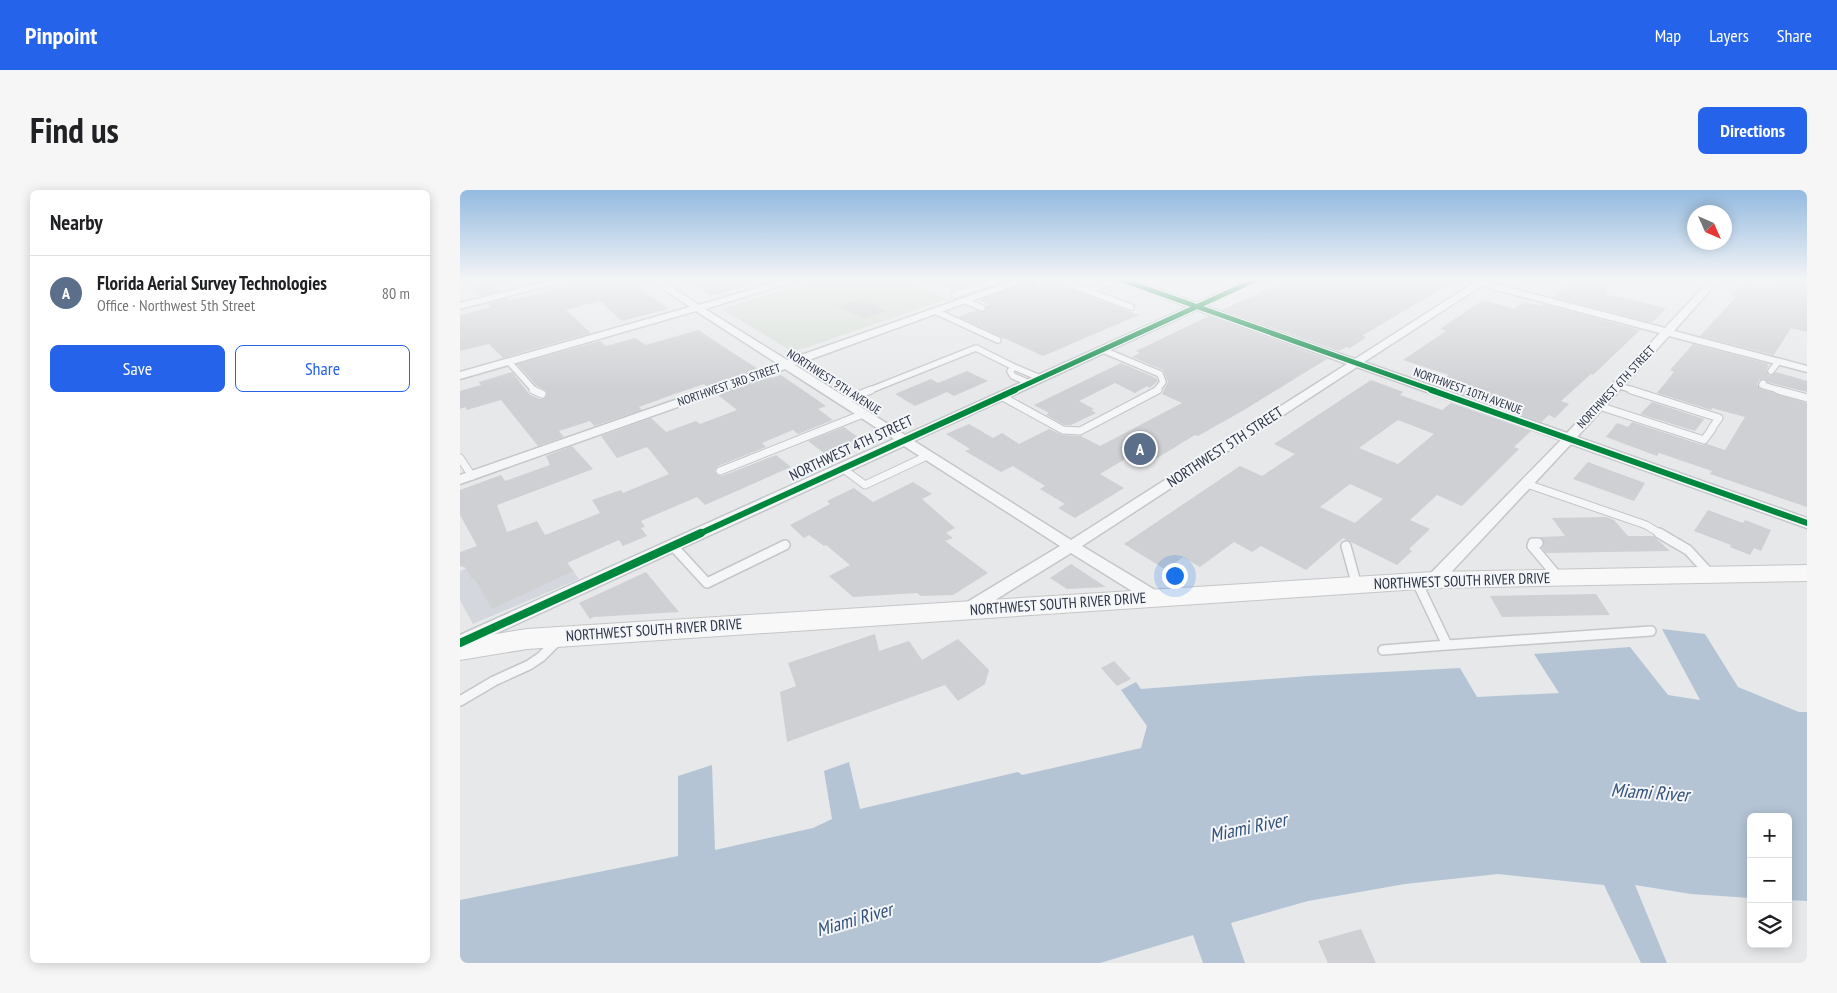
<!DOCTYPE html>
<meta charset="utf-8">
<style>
body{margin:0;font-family:"PT Sans Narrow",sans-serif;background:#f6f6f6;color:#202124}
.controls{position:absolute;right:15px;bottom:15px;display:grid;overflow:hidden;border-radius:8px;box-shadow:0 2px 12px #0003}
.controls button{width:45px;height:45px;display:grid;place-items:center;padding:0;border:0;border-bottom:1px solid #e0e0e0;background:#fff;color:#202124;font:25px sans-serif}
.compass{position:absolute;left:1227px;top:15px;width:45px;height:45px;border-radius:50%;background:#fff;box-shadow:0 2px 12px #0003;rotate:135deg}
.you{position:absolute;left:714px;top:385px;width:18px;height:18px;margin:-12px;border:4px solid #fff;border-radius:50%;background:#1a73e8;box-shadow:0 0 0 8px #1a73e833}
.badge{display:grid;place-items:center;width:32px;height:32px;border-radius:50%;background:#2563eb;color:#fff;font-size:16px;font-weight:700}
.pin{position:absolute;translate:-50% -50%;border:2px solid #fff;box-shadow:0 1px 5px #0006}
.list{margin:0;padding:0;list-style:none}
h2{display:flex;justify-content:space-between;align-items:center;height:65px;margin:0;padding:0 20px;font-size:21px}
h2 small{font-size:16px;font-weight:400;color:#757577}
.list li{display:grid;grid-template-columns:32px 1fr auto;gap:15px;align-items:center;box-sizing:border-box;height:75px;padding:0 20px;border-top:1px solid #e0e0e0}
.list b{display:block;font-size:19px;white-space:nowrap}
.list p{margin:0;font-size:16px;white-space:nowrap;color:#757577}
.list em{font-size:16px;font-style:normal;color:#757577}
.actions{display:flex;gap:10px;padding:15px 20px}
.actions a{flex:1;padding:11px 0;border:1px solid #2563eb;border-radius:8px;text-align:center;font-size:18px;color:#2563eb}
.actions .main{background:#2563eb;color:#fff}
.icon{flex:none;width:28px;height:28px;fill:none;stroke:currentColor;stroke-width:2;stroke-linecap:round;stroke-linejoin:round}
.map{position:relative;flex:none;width:1347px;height:773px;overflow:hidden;border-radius:8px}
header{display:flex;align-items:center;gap:30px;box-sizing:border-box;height:70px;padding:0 25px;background:#2563eb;color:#fff}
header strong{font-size:24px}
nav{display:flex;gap:28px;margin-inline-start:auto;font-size:18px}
.intro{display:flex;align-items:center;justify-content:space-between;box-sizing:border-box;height:120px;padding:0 30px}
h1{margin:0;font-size:35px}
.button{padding:12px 22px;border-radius:8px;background:#2563eb;color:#fff;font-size:18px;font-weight:700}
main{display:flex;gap:30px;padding:0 30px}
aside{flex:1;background:#fff;border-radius:8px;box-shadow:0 2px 12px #0003}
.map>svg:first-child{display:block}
</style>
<header>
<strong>Pinpoint</strong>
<nav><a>Map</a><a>Layers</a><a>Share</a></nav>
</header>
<div class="intro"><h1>Find us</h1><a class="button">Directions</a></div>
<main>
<aside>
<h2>Nearby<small></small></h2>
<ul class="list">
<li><span class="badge" style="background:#5c6f8a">A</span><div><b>Florida Aerial Survey Technologies</b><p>Office · Northwest 5th Street</p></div><em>80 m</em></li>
</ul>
<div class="actions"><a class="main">Save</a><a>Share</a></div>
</aside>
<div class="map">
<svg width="1347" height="773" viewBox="0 0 1347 773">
<rect width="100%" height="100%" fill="#e6e8ea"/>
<path fill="#d4d7dd" d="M88,345L119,389L13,434L0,410V381Z"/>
<path fill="#d6ded6" d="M359,90H444L487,109L333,162L262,119Z"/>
<path fill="#b4c4d5" d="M1202,439L1245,444L1278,497L1339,522H1347V711L1328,710V627H1291V708L1231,704L1175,695L1207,773H1181L1144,695L1038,684L945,694L848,711L771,733L785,773H743L733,745L640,773H0V710L218,666V586L252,575L255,660L353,638L372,629L364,581L389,572L400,619L558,582L562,585L681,558L687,536L661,500L676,492L681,499L848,486L1000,478L1017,507L1099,503L1074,464L1170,457L1208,505L1240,510Z"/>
<path fill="#ced0d3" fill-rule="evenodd" d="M132,90H170L208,119L162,131L140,111L106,120L131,143L43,168L29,154L0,161V125L31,117L27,114L47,108L49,110L55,109Z
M228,90H289V95L251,106Z
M471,90H522L494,100Z
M571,90H575L576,98L592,92L679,125L583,166L498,127L516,120L524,122L526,116L530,115L519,110Z
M828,90H996L902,146L907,147L890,158L887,157L879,161L762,120Z
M1115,90H1129L1148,95L1146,104L1206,118L1193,132H1188L1093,107Z
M1318,90H1347V142L1331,138L1314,165L1240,146L1277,106L1272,105L1283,93L1312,99Z
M31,92L40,101L21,106L12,96Z
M401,109L427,121L404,129L378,116Z
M1023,110L1054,119L1064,112L1080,116L1083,114L1180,140L1133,185L1131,184L1101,211L1109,214L1095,228L1089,225L1081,232L1002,204L1011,196L986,187L989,185L943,170L986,141L980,139Z
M749,126L867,169L784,220L738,246L735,245L689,273L672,265L640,284L664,298L615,328L598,318L605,314L580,299L585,296L553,276L541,282L505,261L510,259L486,244L509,234L533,248L542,243L559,254L589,239L602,245L621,246L640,256L722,213L702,204L708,192L703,180L672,167L680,163L676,161Z
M238,140L298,179L247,197L244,194L209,206L179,217L182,220L134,236L130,231L99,241L104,247L78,256L41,210L7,220L5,217L0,219V201L21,195L19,192L52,182L70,205L80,209L85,208L87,204L86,201L77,196L57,174L140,151L146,156L175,148L186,155Z
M1233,154L1309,174L1306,181L1310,186L1316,182L1347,191V202L1307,192L1303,188L1299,190L1297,195L1301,199L1347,213V317L1250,284L1252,281L1199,263L1197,266L1146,247L1157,233L1168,237L1172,232L1242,255L1247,254L1265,260L1285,227L1252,218L1251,220L1197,203L1214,182L1210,180Z
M661,173L696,188L698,191L690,198L687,196L675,203L655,193L619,211L634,219L631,220L636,223L611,235H604L586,225L589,223L574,215Z
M507,181L528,191L494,206L487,202L455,216L435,204L471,189L478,193Z
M321,185L366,216L358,219L373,230L338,244L333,240L302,253L306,257L258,276L255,281L257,285L262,286L316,265L331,277L245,315L237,307L181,331L185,337L181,338L187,346L163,356L159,350L107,373L113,381L32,419L14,388L12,389L6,378L0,376V362L17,356L0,325V300L41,285L45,291L90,275L86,266L112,256L133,279L37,315L47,342L77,331L85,345L140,323L132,310L161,300L163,303L209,284L187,257L157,268L141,246L191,228L206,242L236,231L240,234L277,220L258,205L310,186L312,188Z
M911,190L943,202L940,205L982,220L991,213L1071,241L1054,257L1059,259L1002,316L977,305L950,330L970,339L949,359L952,361L937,375L883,348L846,380L801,356L792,362L774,352L740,377L723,367L706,380L664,354L780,276L802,286L835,264L814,254ZM938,230L974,244L938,274L899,258ZM890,294L923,309L895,333L860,317Z
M1192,212L1244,229L1235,241L1180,224Z
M384,237L399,248L364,263L348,251Z
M1128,272L1149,280L1185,293L1174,311L1113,289Z
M453,292L472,304L462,309L495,338L486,343L493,348L485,351L528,383L493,405L461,406L457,403L393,407L369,386L390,375L366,355L364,356L349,345L344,348L330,335L370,314L367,311L394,298L413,312Z
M1248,320L1283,333L1285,330L1311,340L1301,361L1294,358L1290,365L1270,357L1271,355L1234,341Z
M1146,327L1154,330L1168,346H1193L1210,361L1086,363L1082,358L1084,353L1080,347L1105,346L1092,328Z
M611,374L646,397L607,399L590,388Z
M186,382L219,422L134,427L130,429L119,413Z
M1136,404L1150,425L1042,427L1030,406Z
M415,444L419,461L449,451L462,470L498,449L529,480L525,494L498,511L485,495L327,552L320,502L336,496L328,473Z
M654,471L671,489L657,496L641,478Z
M901,739L916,773H868L858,751Z"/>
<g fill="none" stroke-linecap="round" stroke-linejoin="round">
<defs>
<path id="lane-far2" d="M656,90L628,101L671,117
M612,95L628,101
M495,105L538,90
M506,111L522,118
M477,122L538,150
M643,160L700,184L703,192L696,201
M49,172L75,201
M1311,181L1318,172
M569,193L553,186L550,181L554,177L580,188
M1303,193L1302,195L1322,201
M1157,195L1175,201
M408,201L516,158L554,177"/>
<path id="lane-far1" d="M73,200L82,204
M1171,200L1259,228L1252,238
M1318,200L1347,208
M541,206L603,240L620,241L698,200
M383,211L411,200
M1139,216L1244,250L1252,239
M0,268L12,286
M382,278L405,295L469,265
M260,281L403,224
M1067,294L1186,335L1201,344"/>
<path id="lane" d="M1199,343L1228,360L1250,384
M1078,353H1073L1072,356L1098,387
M212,355L247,393L325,355
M886,356L897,396
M987,455L1191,441
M923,460L987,455L957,392
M0,511L34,491L69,475L81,467L98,450"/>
<path id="street" d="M92,90H109L0,119V113Z
M190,90H201L239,115L324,90H339L245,119L327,170L555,90H569L335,175L445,245L728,117L658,90H672L736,113L787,90H799L745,116L895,169L1012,94L1009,90H1028L1027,92L1205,138L1250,90H1259L1214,141L1347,176V182L1209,146L1117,247L1347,328V338L1111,254L980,394L974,395L968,394L966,390L968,386L1101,250L897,177L622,356L700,403L702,407L700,411L694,413L688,411L611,363L511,425L505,427L499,425L496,421L499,417L600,356L444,256L0,460V445L434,249L325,179L0,294V285L318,174L236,121L0,189V182L230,117ZM1021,96L1200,143L1107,243L904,172ZM737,120L887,174L611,350L454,251Z"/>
<path id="secondary" d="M1347,375V391L974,398L67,459L0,470V450L67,439L974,382Z"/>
</defs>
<use href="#lane-far2" stroke="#c4c6c8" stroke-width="8"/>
<use href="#lane-far1" stroke="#c4c6c8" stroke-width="9"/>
<use href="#lane" stroke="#c4c6c8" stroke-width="12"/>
<use href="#street" stroke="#c4c6c8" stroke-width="3"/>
<use href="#secondary" stroke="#c4c6c8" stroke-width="2"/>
<use href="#lane-far2" stroke="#f5f6f7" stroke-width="5.5"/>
<use href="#lane-far1" stroke="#f5f6f7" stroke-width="7"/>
<use href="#lane" stroke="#f5f6f7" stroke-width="9"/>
<use href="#street" fill="#f5f6f7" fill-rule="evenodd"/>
<use href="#secondary" fill="#f8f8f8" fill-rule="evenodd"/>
<defs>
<path id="cycleway-far2" d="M662,90L975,201
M552,201L795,90"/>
<path id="cycleway-far1" d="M971,200L1347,333
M239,344L555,200"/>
<path id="cycleway" d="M0,453L241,343"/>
</defs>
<use href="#cycleway-far2" stroke="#f4f6f9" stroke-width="7"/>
<use href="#cycleway-far1" stroke="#f4f6f9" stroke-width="9"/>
<use href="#cycleway" stroke="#f4f6f9" stroke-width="11"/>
<use href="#cycleway-far2" stroke="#00873e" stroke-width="5"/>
<use href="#cycleway-far1" stroke="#00873e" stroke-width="6"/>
<use href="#cycleway" stroke="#00873e" stroke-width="8"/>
</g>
<linearGradient id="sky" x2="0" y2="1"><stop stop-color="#93bae0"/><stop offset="0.45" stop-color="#f4f5f6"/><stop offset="1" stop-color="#f4f5f6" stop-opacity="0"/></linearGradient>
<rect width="1347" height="199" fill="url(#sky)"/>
<g text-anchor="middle" stroke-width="4" stroke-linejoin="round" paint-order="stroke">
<g font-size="12" fill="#2b3445" stroke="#f4f6f9">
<text transform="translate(374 192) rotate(33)" y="4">NORTHWEST 9TH AVENUE</text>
<text transform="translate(269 195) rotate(-19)" y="4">NORTHWEST 3RD STREET</text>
<text transform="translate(1156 197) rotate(-47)" y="4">NORTHWEST 6TH STREET</text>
<text transform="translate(1008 201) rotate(20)" y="4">NORTHWEST 10TH AVENUE</text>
</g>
<g font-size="15" fill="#2b3445" stroke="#f4f6f9">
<text transform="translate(765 257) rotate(-33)" y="5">NORTHWEST 5TH STREET</text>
<text transform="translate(391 258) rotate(-25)" y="5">NORTHWEST 4TH STREET</text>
<text transform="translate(1002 391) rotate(-2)" y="5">NORTHWEST SOUTH RIVER DRIVE</text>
<text transform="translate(598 414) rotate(-4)" y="5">NORTHWEST SOUTH RIVER DRIVE</text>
<text transform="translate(194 440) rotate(-4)" y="5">NORTHWEST SOUTH RIVER DRIVE</text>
</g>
<g font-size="19" font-style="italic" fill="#34527a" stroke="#f4f6f9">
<text transform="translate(1190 602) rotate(4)" y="7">Miami River</text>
<text transform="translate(788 637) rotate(-12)" y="7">Miami River</text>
<text transform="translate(394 729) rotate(-16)" y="7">Miami River</text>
</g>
</g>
</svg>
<div class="controls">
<button>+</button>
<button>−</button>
<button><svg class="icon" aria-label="layers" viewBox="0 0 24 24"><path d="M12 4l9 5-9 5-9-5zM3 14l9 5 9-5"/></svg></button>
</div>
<svg class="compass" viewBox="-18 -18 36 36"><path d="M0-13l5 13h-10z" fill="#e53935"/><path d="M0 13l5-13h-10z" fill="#757577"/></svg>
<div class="you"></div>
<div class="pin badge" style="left:680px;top:259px;background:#5c6f8a">A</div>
</div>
</main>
